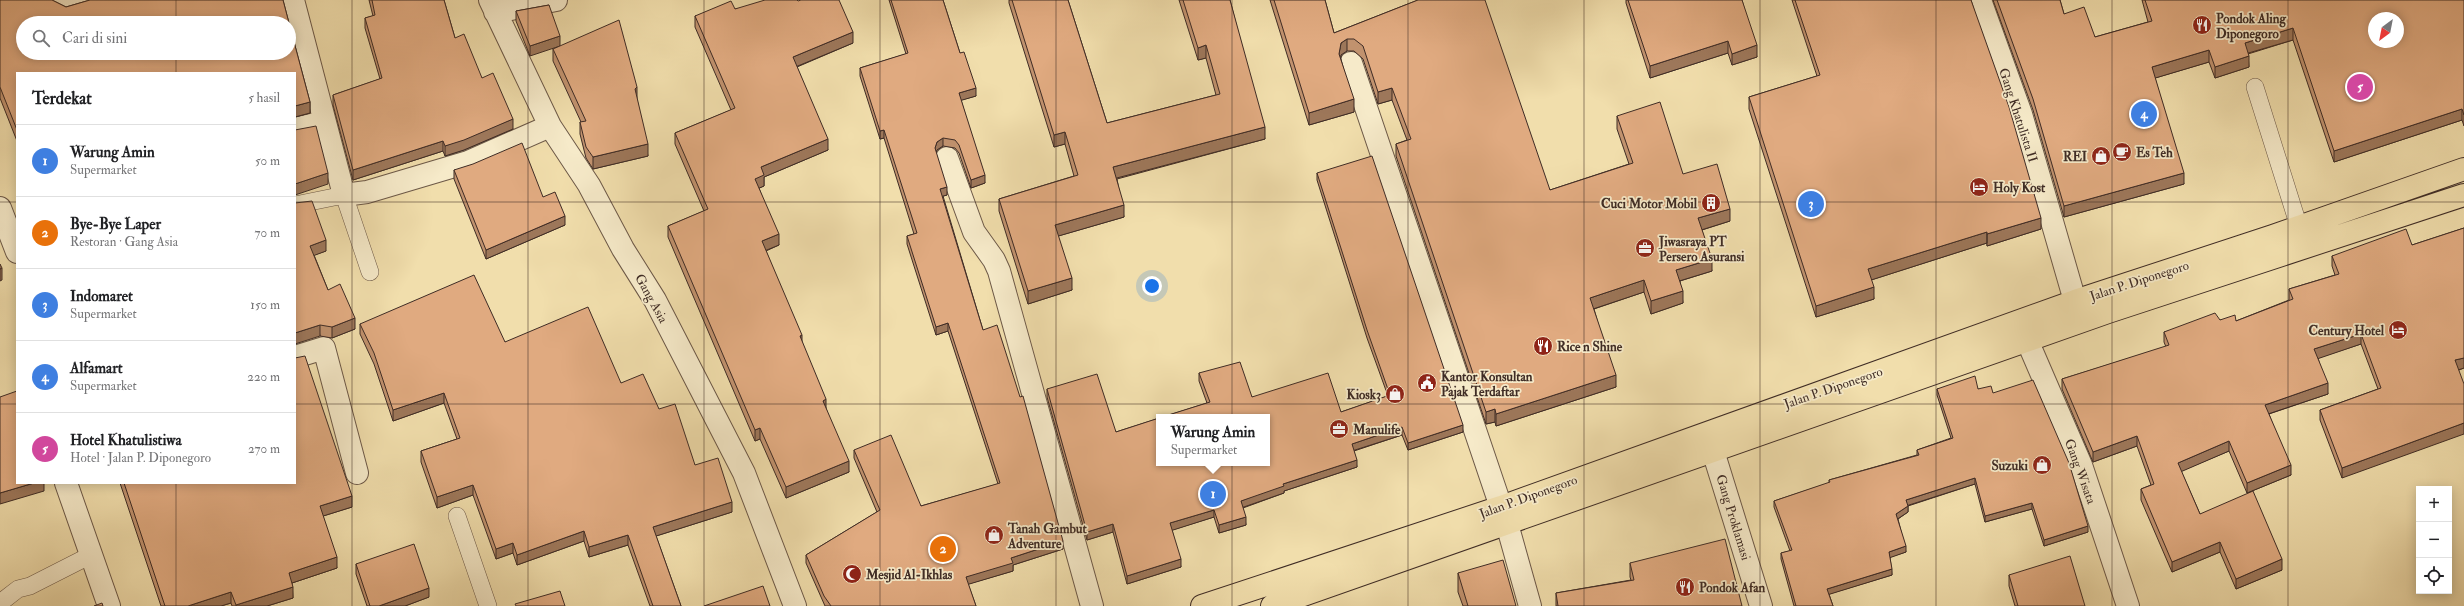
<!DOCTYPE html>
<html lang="id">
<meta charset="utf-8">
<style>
body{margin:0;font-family:"IM FELL Double Pica",serif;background:#f6f6f6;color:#202124}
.controls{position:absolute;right:12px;bottom:12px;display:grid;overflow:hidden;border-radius:0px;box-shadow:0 2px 10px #0003}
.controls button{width:36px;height:36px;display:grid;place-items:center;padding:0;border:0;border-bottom:1px solid #e0e0e0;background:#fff;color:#202124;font:20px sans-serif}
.compass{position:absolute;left:2368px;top:12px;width:36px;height:36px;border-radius:50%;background:#fff;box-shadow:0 2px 10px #0003;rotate:212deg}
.you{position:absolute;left:1152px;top:286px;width:14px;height:14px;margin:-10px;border:3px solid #fff;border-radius:50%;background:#1a73e8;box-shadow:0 0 0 6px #1a73e833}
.badge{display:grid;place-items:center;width:26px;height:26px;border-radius:50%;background:#1a73e8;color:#fff;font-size:13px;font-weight:700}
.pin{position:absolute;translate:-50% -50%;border:2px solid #fff;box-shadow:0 1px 4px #0006}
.popup{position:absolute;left:1156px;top:414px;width:114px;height:52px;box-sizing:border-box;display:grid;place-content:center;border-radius:0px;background:#fff;filter:drop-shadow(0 1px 3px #0005);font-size:13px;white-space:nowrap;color:#757577}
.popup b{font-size:15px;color:#202124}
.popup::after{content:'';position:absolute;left:50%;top:100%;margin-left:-8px;border:8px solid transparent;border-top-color:#fff}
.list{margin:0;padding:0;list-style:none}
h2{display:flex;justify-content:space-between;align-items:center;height:52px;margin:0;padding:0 16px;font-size:17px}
h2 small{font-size:13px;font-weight:400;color:#757577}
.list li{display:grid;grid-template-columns:26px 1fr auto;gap:12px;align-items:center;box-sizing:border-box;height:72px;padding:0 16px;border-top:1px solid #e0e0e0}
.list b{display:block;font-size:15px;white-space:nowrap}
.list p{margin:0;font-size:13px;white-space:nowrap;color:#757577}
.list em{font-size:13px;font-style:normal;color:#757577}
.icon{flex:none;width:22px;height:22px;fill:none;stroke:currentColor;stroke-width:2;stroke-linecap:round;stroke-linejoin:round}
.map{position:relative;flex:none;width:2464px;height:606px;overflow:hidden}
.search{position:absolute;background:#fff;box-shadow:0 2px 10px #0003;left:16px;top:16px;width:280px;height:44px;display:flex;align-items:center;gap:10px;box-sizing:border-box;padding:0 14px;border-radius:22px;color:#757577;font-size:15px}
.panel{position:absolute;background:#fff;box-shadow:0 2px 10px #0003;left:16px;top:72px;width:280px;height:412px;border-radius:0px}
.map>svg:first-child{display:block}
</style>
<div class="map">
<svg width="2464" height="606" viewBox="0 0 2464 606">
<rect width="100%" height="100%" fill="#f1deac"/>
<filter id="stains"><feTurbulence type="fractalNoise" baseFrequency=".005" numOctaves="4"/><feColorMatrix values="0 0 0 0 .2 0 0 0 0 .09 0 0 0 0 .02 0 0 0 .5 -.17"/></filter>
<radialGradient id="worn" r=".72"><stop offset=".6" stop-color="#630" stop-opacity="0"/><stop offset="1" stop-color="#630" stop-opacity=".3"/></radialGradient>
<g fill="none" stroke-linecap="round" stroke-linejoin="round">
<defs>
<path id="service" d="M2255,87L2299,227
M295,205L344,195L370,272
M457,516L488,606
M0,603L18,589L30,586L91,555"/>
<path id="minor" d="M55,0L67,6L85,0
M293,0L344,195L367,192L468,162L550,126
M490,0L550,126L589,185L623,249L655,300L744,473L795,606
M1980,0L2021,114L2075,301
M495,12L556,0
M1351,63L1501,507
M295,129L324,122
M947,158L974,232L994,260L999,271L1092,606
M0,208L17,252
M2027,340L2081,465L2128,606
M295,357L324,348L357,473
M1713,451L1761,606
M66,483L109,606
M1507,524L1530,606"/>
<path id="primary" d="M1202,606L1501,507L2075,301L2273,236L2464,169
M1272,606L2108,312L2464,195"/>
</defs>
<use href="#service" stroke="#6c5847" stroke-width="18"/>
<use href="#minor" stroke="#6c5847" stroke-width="24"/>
<use href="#primary" stroke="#3f2c25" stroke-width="24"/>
<use href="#service" stroke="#f6eac9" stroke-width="17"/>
<use href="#minor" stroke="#f6eac9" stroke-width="22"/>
<use href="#primary" stroke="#f1deac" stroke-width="22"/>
</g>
<path fill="#c1926e" stroke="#3f2c25" d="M0,0H52L66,7L90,0H283L289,23H23V53H289V23L310,102V113L295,117V73H17V141L0,98Z
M369,0H444L455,38L482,78L513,129L464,150L445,156L443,151L353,180L333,105V95L380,79L365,28V18L373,16Z
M889,0H943L960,53L976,96L961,100L985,183L971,188L959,153L955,148L943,146L937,150L936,153L947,195L943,196L983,330L1063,549L1013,565V571L968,584L976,606H825L806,563V555L877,512L854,458V450L921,506L998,484L948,331L936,335L907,244V236L914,234L884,138L880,139L860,76V68L906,54Z
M1009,0H1068L1107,123L1216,95L1206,58L1198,60L1179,0H1230L1265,139L1117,179L1124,217L1058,236L1072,290L1028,304L999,211V199L1074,176L1065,144L1054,147L1009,3Z
M1270,0H1325L1334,33L1418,0L1550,190L1629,164L1617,129V116L1683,174L1730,221L1702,230L1712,271L1680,281L1683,303L1651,314L1644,292L1594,309L1616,387L1496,426L1495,422L1486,424L1396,156V144L1407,140L1392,100L1378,104L1363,59L1354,51H1347L1341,55V59L1354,112L1309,125Z
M1626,0H1742L1757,57L1732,65L1728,53L1650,78L1626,3Z
M1792,0H1971L2041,229L1987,246V243L1871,280L1874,299L1816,317L1749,109V97L1817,76Z
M1993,0H2060L2064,14L2095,37L2148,22L2142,0H2464V126L2462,120L2334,162L2293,40L2248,54L2249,67L2215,78L2209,62L2155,78L2184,184L2064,217L2033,110Z
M798,1L853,43L797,67L828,150L764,177V186L759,188L779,245L766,251L802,342L849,472L786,498L760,439L755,441L668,237V226L704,211L675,144V133L731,110L695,27V16L735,9Z
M549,5L530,56L516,21V11Z
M553,49L637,99L648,156L593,169L586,158L580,134V122H581L553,61Z
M454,170L543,197L565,225L486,259L454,179Z
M1317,173L1463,432L1408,450L1402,435L1354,451L1357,467L1284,491V493L1243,508L1246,525L1219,533L1214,517L1172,530L1181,567L1127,584L1113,532L1087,540L1047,397V389L1116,432L1207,403L1199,381V373L1252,397L1341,412L1388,396L1367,338L1317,180Z
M295,203L326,251L314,255L328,290L355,329L332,338L320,336Z
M2464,228V368L2459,370L2342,478L2320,420V410L2378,389L2361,344L2318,358L2328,394L2269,414L2291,475L2247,493L2229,451L2181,471L2200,514L2282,570L2236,589L2220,552L2172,572L2141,500V489L2151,485L2137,446L2093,462L2062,389V379L2166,347L2164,342V332L2220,320L2236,321L2289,300V289L2335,275L2332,266V256L2412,245Z
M360,324L505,342L621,383L659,409L695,465L732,512L656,536L681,606H650L628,545L589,557L584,541L517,565L513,553L496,559L473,495L437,508L421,462V451L457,439L444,403L393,421L374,364L360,334Z
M1937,389H1978L1993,393L2088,532L2044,546L2032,509L1985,522L1975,484L1908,506V512L1898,519L1906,552L1890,557L1892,575L1829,594L1833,606H1794L1781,559V553L1790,551L1774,507V501L1829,483V480L1917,455V450L1951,438L1937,395Z
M120,483H295L352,507L323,516L337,568L292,583L293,598L267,606H232L231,603L221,606H161Z
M1630,563L1742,606H1556V593L1631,580L1630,577Z
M356,564L429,597L405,606H367L356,574Z
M1458,573L1516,606H1463L1458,592Z
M2009,575L2085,606H2015L2009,586Z"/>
<path fill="#9d775a" stroke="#3f2c25" d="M2293,28V40L2245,54V43Z
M853,32V43L793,68V57Z
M560,36V46L530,56V46Z
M1347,39V51L1341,55L1339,67V54L1341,43Z
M1728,41V53L1650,78V66Z
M1206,45V58L1198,60V48Z
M1757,45V57L1732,65V54Z
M2209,50V62L2152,79V67Z
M2249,56V67L2215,78V67Z
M637,87V99L635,100V89Z
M976,88V96L959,101V93Z
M1392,88V100L1378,104V92Z
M1354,99V112L1309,125V113Z
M310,102V113L295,117V106Z
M2462,109V120L2334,162V151Z
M513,119V129L464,150L445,156V146Z
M1265,127V139L1113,179V167Z
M884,130V138L880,139V131Z
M1065,132V144L1054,147V135Z
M943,138V146L937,150L935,156V148L937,142Z
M828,139V150L764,177V186L755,190V179L761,167Z
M443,141V151L353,180V170Z
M648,144V156L593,169V157Z
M328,173V184L295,195V184Z
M2184,173V184L2064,217V206Z
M985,175V183L971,188V180Z
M947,187V195L940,197V189Z
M1124,205V217L1055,237V225Z
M1730,209V221L1698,231V218Z
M565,216V225L486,259V250Z
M2041,218V229L1987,246V234Z
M1987,232V243L1868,281V269Z
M779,234V245L762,252V241Z
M326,240V251L310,257V246Z
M1712,259V271L1676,282V270Z
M2,268V280L0,281V269Z
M1072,278V290L1028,304V291Z
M1644,280V292L1590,310V298Z
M1874,287V299L1816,317V306Z
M1683,291V303L1651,314V301Z
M355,318V329L332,338V327Z
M948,323V331L936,335V327Z
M320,325V336L295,344V333Z
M2361,334V344L2314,360V349Z
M802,335V346L800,336Z
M2464,358V368L2455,371V360Z
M1616,375V387L1496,426V414Z
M2328,383V394L2265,415V405Z
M444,393V403L393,421V410Z
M826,399V410L823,401Z
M1495,409V422L1486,424V412Z
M2464,423V434L2342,478V468Z
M1463,425V432L1408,450V443Z
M1402,427V435L1352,451V444Z
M760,428V439L755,441V430Z
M2137,436V446L2093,462V452Z
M2229,441V451L2178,473V463Z
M1357,460V467L1284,491V493L1241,508V501L1283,484Z
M849,461V472L786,498V487Z
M2291,465V475L2247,493V483Z
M1975,478V484L1906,506V500Z
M34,483H44V491L0,504V493Z
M473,485V495L437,508V497Z
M352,496V507L320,517V506Z
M732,502V512L653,537V527Z
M2032,503V509L1985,522V516Z
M1908,506V512L1896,520V514Z
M1214,510V517L1170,531V523Z
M1246,517V525L1219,533V525Z
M1113,524V532L1087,540V532Z
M2088,526V532L2044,546V540Z
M584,531V541L517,565V555Z
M628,535V545L589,557V547Z
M1063,541V549L1013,565V571L966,585V577L1011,558Z
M2220,542V552L2172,572V562Z
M513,543V553L496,559V549Z
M1906,546V552L1889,558V552Z
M337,557V568L289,584V573Z
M1181,559V567L1127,584V576Z
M2282,559V570L2236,589V579Z
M1892,569V575L1827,595V589Z
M293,587V598L267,606H236V605Z
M429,588V597L405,606H379Z
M231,592V603L221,606H188Z"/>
<path fill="#e0aa80" stroke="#3f2c25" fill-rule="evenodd" d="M0,0H52L66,7L90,0H283L289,23H23V53H289V23L310,102L295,106V73H17V130L0,87Z
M372,0H444L455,38L464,34L482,78L493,73L513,119L464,140L445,146L443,141L353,170L333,95L382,78L365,18L375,15Z
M765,0H797L798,1L801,0H839L853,32L793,57L828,139L761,167L764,175L755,179L779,234L762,241L802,335L800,336L826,399L823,401L849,461L786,487L760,428L755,430L668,226L708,209L675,133L735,108L695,16L731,1L735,9Z
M891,0H943L960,53L964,52L976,88L959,93L985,175L971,180L959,145L955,140L943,138L937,142L935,148L947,187L940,189L983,330L997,325L1020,397L1023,396L1063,541L1011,558L1013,563L966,577L976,606H831L824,596L806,555L880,510L854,450L891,435L921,506L1000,483L948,323L936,327L907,236L917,233L884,130L880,131L860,68L908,53Z
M1012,0H1068L1107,123L1220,94L1206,45L1198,48L1183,0H1230L1265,127L1113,167L1124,205L1055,225L1072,278L1028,291L999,199L1078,175L1065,132L1054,135Z
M1274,0H1325L1334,33L1418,0H1485L1550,190L1633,163L1617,116L1660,102L1683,174L1717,164L1730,209L1698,218L1712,259L1676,270L1683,291L1651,301L1644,280L1590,298L1616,375L1496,414L1495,409L1486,412L1396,144L1411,139L1392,88L1378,92L1363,46L1354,39H1347L1341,43L1339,54L1354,99L1309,113Z
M1628,0H1742L1757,45L1732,54L1728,41L1650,66Z
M1795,0H1971L2009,107L2041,218L1987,234V232L1868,269L1874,287L1816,306L1749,97L1820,75Z
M1997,0H2060L2064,14L2084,7L2095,37L2152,21L2145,0H2464V115L2462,109L2334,151L2293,28L2245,43L2249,56L2215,67L2209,50L2152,67L2184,173L2064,206L2033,99ZM2374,18H2398V42H2374Z
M549,5L560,36L530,46L516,11Z
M619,20L637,87L635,89L648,144L593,157L586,147L580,122L586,121L553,49Z
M316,126L328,173L295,184V130Z
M522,143L543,197L555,192L565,216L486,250L454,170L473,164Z
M1372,156L1463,425L1408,443L1402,427L1352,444L1357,460L1283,484L1284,486L1241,501L1246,517L1219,525L1214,510L1170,523L1181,559L1127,576L1113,524L1087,532L1047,389L1097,374L1116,432L1159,418V463H1267V417H1162L1210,402L1199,373L1240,362L1252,397L1328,373L1341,412L1390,395L1367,330L1317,173Z
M312,201L326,240L310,246L328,290L340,284L355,318L332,327L320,325L295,333V203Z
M2464,228V358L2455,360L2464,384V423L2342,468L2320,410L2381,388L2361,334L2314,349L2328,383L2265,405L2291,465L2247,483L2229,441L2178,463L2200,514L2253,491L2282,559L2236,579L2220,542L2172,562L2141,489L2154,484L2137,436L2093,452L2062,379L2169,345L2164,332L2215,313L2220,320L2235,315L2236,321L2293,299L2289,289L2339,274L2332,256L2406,229L2412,245Z
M0,264L2,268L0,269Z
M474,275L505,342L588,307L621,383L643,374L659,409L675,404L695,465L718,458L732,502L653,527L681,606H653L628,535L589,547L584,531L517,555L513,543L496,549L473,485L437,497L421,451L460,438L444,393L393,410L374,353L360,324Z
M305,356L352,496L320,506L337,557L289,573L293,587L236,605L231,592L188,606H165L124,483H295V358Z
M1975,376L1978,389L1991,386L1993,393L2033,380L2069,463L2088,526L2044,540L2032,503L1985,516L1975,478L1906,500L1908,506L1896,514L1906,546L1889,552L1892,569L1827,589L1833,606H1796L1781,553L1792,550L1774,501L1830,482L1829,480L1919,455L1917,450L1953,438L1937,389Z
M17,391V483H34L0,493V397Z
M1725,539L1742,606H1558L1556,593L1634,580L1630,563Z
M414,544L429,588L379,606H370L356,564Z
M2070,556L2085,606H2018L2009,575Z
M1503,560L1516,606H1468L1458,573Z
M763,586L770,606H704Z
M560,591L565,606H516L515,604Z
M102,603L103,606H94Z"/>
<path fill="none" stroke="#3f2c25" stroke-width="1" stroke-opacity="0.55" d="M176,0V23M352,0V606M528,0V606M704,0V606M880,0V606M1056,0V606M1232,0V606M1408,0V606M1584,0V606M1760,0V606M1936,0V606M2112,0V606M2288,0V606M176,53V73M0,202H17M295,202H2464M0,404H17M295,404H2464M176,483V606"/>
<defs>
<symbol id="restaurant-disc" viewBox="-11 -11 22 22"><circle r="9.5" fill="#8f2418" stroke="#f6eac9"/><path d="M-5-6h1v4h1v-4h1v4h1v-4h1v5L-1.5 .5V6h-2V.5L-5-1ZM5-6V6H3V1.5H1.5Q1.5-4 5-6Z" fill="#fff"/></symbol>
<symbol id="cafe-disc" viewBox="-11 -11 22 22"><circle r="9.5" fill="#8f2418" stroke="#f6eac9"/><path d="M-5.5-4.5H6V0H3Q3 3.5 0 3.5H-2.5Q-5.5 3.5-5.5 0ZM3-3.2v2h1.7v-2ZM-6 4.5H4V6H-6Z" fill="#fff"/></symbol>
<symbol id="shop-disc" viewBox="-11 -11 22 22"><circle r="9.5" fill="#8f2418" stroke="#f6eac9"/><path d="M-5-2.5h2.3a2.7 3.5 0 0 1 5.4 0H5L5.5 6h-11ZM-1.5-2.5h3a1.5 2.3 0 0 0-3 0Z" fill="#fff"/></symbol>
<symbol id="hotel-disc" viewBox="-11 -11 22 22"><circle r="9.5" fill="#8f2418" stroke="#f6eac9"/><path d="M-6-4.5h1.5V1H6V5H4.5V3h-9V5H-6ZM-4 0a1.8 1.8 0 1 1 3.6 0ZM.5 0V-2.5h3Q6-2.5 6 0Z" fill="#fff"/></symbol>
<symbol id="building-disc" viewBox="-11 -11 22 22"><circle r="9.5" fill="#8f2418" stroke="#f6eac9"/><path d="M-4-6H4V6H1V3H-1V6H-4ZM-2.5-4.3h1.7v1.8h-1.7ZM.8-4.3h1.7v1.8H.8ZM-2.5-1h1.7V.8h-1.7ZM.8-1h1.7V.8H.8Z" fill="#fff"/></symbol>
<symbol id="office-disc" viewBox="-11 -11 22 22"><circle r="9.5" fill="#8f2418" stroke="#f6eac9"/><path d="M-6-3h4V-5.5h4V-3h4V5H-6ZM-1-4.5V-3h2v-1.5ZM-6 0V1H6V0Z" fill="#fff"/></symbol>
<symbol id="civic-disc" viewBox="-11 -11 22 22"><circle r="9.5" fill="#8f2418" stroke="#f6eac9"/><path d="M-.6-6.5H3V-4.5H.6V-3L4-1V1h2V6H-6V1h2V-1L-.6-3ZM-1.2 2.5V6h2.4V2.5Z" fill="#fff"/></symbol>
<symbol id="mosque-disc" viewBox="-11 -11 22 22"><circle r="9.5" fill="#8f2418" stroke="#f6eac9"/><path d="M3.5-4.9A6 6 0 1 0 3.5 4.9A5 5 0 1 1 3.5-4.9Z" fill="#fff"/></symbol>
</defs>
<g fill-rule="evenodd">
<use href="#restaurant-disc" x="2191" y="14" width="22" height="22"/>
<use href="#cafe-disc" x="2111" y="141" width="22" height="22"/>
<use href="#shop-disc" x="2090" y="145" width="22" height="22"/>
<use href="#hotel-disc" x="1968" y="176" width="22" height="22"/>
<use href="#building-disc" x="1700" y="192" width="22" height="22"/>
<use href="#office-disc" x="1634" y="237" width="22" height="22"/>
<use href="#hotel-disc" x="2387" y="319" width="22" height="22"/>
<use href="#restaurant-disc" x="1532" y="335" width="22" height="22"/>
<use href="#civic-disc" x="1416" y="372" width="22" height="22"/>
<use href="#shop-disc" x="1384" y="383" width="22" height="22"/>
<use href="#office-disc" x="1328" y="418" width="22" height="22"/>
<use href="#shop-disc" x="2031" y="454" width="22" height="22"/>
<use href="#shop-disc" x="983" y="524" width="22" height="22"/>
<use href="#mosque-disc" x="841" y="563" width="22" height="22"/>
<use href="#restaurant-disc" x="1674" y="576" width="22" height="22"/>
</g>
<g text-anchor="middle" stroke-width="3.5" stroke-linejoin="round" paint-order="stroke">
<g font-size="13" font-weight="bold" fill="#3f2c25" stroke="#f6eac9" text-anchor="start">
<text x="2216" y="23">Pondok Aling<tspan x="2216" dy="15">Diponegoro</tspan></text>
<text x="2136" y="157">Es Teh</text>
<text x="2087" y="161" text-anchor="end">REI</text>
<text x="1993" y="192">Holy Kost</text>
<text x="1697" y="208" text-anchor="end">Cuci Motor Mobil</text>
<text x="1659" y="246">Jiwasraya PT<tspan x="1659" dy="15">Persero Asuransi</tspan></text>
<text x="2384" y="335" text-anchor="end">Century Hotel</text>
<text x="1557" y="351">Rice n Shine</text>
<text x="1441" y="381">Kantor Konsultan<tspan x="1441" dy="15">Pajak Terdaftar</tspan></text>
<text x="1381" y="399" text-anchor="end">Kiosk3</text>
<text x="1353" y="434">Manulife</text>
<text x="2028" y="470" text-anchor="end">Suzuki</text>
<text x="1008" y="533">Tanah Gambut<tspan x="1008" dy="15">Adventure</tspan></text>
<text x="866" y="579">Mesjid Al-Ikhlas</text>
<text x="1699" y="592">Pondok Afan</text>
</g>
<g font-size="13" fill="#3f2c25" stroke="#f6eac9">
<text transform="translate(2019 115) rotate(72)" y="5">Gang Khatulista II</text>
<text transform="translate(2139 280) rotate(-18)" y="5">Jalan P. Diponegoro</text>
<text transform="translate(652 298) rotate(61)" y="5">Gang Asia</text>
<text transform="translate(1833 387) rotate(-19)" y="5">Jalan P. Diponegoro</text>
<text transform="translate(2081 471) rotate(70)" y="5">Gang Wisata</text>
<text transform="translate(1528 496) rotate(-20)" y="5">Jalan P. Diponegoro</text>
<text transform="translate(1734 517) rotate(73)" y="5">Gang Proklamasi</text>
</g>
</g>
<rect width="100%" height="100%" filter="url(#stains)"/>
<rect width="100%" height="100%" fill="url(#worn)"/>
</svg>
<div class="controls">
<button>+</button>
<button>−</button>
<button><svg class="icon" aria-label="locate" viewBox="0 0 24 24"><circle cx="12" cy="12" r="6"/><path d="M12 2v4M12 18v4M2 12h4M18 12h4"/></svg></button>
</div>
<svg class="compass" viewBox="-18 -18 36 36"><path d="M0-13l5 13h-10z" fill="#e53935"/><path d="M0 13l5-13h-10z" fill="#757577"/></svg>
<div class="you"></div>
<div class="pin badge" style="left:1213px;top:494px;background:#3f7fe0">1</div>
<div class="popup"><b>Warung Amin</b>Supermarket</div>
<div class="pin badge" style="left:943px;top:549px;background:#e8710a">2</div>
<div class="pin badge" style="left:1811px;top:204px;background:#3f7fe0">3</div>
<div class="pin badge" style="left:2144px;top:114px;background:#3f7fe0">4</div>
<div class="pin badge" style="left:2360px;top:87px;background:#d1479c">5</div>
<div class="search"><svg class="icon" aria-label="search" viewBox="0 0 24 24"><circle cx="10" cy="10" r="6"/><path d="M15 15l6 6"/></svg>Cari di sini</div>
<section class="panel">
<h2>Terdekat<small>5 hasil</small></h2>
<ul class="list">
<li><span class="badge" style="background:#3f7fe0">1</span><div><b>Warung Amin</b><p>Supermarket</p></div><em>50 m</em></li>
<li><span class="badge" style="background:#e8710a">2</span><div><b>Bye-Bye Laper</b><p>Restoran · Gang Asia</p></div><em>70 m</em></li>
<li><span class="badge" style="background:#3f7fe0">3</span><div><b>Indomaret</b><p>Supermarket</p></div><em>150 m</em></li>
<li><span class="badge" style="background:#3f7fe0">4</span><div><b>Alfamart</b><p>Supermarket</p></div><em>220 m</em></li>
<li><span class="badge" style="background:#d1479c">5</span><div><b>Hotel Khatulistiwa</b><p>Hotel · Jalan P. Diponegoro</p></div><em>270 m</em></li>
</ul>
</section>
</div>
